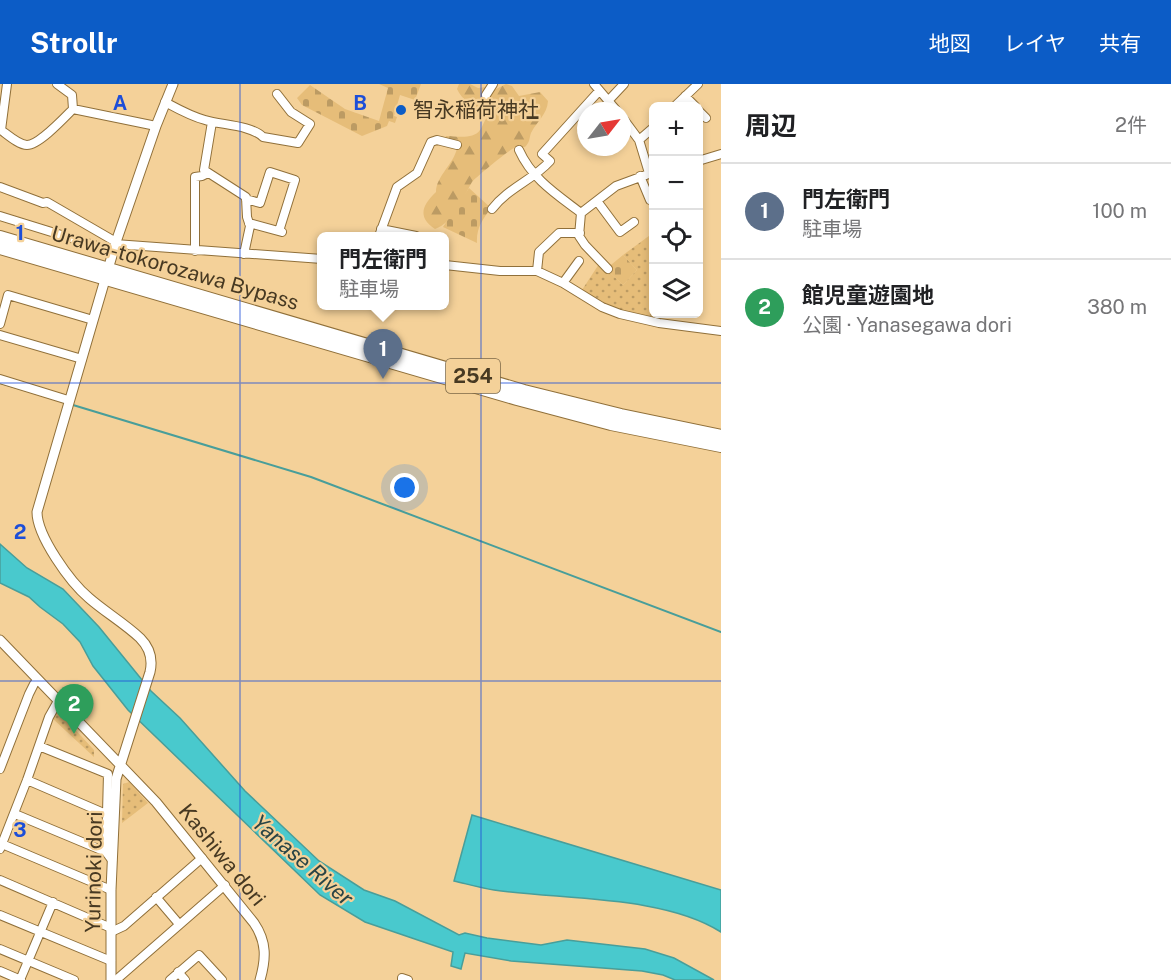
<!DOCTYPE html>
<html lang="ja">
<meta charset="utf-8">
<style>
body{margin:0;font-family:"Public Sans","Noto Sans JP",sans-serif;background:#f2f2f2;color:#202124}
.controls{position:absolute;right:18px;top:18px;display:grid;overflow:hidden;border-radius:9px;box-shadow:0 3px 9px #0003}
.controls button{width:54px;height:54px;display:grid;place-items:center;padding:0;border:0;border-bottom:2px solid #e0e0e0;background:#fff;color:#202124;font:30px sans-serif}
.compass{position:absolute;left:577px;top:18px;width:54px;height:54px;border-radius:50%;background:#fff;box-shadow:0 3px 9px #0003;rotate:59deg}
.you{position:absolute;left:405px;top:404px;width:21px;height:21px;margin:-15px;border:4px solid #fff;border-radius:50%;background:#1a73e8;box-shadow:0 0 0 9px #1a73e833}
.badge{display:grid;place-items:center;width:39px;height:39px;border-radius:50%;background:#0c5cc6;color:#fff;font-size:20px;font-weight:700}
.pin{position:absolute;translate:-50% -50px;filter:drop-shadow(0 2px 3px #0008)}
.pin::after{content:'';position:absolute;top:32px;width:21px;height:18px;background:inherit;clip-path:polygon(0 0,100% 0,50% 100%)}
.popup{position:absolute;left:317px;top:148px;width:132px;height:78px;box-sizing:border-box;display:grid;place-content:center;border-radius:9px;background:#fff;filter:drop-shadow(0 2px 4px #0005);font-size:20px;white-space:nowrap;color:#757577}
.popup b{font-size:22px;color:#202124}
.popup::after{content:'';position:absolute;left:50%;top:100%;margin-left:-12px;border:12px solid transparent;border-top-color:#fff}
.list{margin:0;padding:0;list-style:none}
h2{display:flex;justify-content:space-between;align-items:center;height:78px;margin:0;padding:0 24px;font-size:26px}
h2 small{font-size:20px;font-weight:400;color:#757577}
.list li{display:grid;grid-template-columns:39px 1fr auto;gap:18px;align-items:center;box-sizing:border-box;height:96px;padding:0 24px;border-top:2px solid #e0e0e0}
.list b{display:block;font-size:22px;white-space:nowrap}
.list p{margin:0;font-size:20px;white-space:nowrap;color:#757577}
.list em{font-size:20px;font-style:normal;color:#757577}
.icon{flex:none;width:33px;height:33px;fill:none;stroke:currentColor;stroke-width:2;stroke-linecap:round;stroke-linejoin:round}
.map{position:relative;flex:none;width:721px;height:896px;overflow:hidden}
header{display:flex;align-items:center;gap:36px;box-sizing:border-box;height:84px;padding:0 30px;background:#0c5cc6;color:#fff}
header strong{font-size:28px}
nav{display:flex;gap:33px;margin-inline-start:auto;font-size:21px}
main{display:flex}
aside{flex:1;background:#fff}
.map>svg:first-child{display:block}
</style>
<header>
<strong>Strollr</strong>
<nav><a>地図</a><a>レイヤ</a><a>共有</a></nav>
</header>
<main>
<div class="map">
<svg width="721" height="896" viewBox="0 0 721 896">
<defs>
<pattern id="forest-firs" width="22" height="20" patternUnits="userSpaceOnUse" patternTransform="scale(1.5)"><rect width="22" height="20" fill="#e6bd79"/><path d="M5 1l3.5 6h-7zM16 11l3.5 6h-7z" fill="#bc9b63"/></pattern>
<pattern id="cemetery-stones" width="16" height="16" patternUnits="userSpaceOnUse" patternTransform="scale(1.5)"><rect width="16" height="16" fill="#e6bd79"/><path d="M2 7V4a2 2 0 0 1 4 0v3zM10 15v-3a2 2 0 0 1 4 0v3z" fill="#bc9b63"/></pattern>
<pattern id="park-dots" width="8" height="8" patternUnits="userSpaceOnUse" patternTransform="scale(1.5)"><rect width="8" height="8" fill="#e6bd79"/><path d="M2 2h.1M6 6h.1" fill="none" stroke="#bc9b63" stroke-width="1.8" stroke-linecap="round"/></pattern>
</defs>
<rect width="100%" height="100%" fill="#f4d199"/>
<path fill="url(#forest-firs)" d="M459,0H470L478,4L486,3L494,6L506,0L512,2L519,12L540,8L548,17C547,31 537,37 531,49C529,55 530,58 525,63C521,63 520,62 516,63C511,64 475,94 472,98C463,114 454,138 435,145C418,134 421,122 436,108C436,92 454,80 457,64L445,54L446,52C456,52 473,56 480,46C483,42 484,37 487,33L481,24C470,23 462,15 457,5Z"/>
<path fill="url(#cemetery-stones)" d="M379,0H421L415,16L400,11L394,32L397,33L395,39L389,37L387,42L362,52L302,21L297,14L310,1L345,25L379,37L388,4Z
M469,104L491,124C483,135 476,144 477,159L443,143Z
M623,171L637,186L623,201L606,185Z"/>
<path fill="url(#park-dots)" d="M653,149L654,230H667C664,231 662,234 659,235C641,240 597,215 582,206L599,180L602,185H606L623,201L637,186L623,171Z
M58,627L94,666V673L52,634L54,628Z
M129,698L148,719L122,739L123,700Z"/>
<path fill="#49c9cd" stroke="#489e9a" stroke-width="1.5" d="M0,460L27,484L63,505L99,543L151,607L180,634L245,707L319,777L364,806L395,817L459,851L465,849L487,854L541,861L567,856L645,865L674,874L714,896H675L663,891L642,887L511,877L465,869L461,885L451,882L453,868L365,838L320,811L128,626L93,582L80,558L63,540L40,523L29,513L0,499Z
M472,731L721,806V848C663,811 562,816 494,806C481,804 467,800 454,797Z"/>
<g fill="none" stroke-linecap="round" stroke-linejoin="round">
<path stroke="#489e9a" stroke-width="2" d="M0,299L38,310
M73,321L311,393L721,548"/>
<defs>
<path id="minor" d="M7,0L1,46C8,51 19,61 27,61C39,61 64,34 73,25L156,42
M57,0L72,11L73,25
M594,0L617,27
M486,11L493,0
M685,12L695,22
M608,17L624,0
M165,18C178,25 190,32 205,36C221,41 251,41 263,53L298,59L310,40L291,28L277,10
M675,22L698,0
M698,26L706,34
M622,33L639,56L649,89
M212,38L204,86L246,113L247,133L250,142L244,170
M639,56L654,43
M519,66C532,95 556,110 581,129
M698,77L721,70
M640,92L650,116
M0,103L43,119L47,118L116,158
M246,115L260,119L270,88L295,96L279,147
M597,117L620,148L634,138
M492,125C508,104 533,96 550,77L542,70L599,7
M581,129L616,102L654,88
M581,129L579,152L585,161L608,185
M0,132L113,167
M249,139L282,148
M381,145L416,152
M379,152L397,103L417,89L431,58L437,56L457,61
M115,160L322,175
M195,167V93L202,92L208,89
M445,181L500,187H537L563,199L602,223L620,230L659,239L721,247
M537,187L539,168L559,149H580
M563,199L579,177
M0,240L8,211L93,236
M0,251L82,275
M0,295L68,316
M39,662L108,690L106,768L112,776
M0,685L29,610L34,600L38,596
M27,696L106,730
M15,730L106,768
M2,760L111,806
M0,765L27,696L49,633L58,617
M0,796L111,844
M156,813L179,840
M0,831L111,877
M111,848L124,842L202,774
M0,865L74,896
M0,887L21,896
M178,888L185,896
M20,896L53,818
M116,896L225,801
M170,896L199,871L222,896
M402,896V894L408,896"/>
<path id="tertiary" d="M0,556L156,718L254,839C267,858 266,875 260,896
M111,896V806L116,695L150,588C153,575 150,564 140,554C124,539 105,528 89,514C70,498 37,452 37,428L116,158L156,42L173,0"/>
<path id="trunk" d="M0,153L524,307L621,331L721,352
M0,164L517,315L611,340L721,362"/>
</defs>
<use href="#minor" stroke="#90703a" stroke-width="10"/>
<use href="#tertiary" stroke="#90703a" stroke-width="11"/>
<use href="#trunk" stroke="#90703a" stroke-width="14"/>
<use href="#minor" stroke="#fff" stroke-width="8"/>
<use href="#tertiary" stroke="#fff" stroke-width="9"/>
<use href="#trunk" stroke="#fff" stroke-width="12"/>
</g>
<path fill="none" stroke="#1d4ed8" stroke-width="1.5" stroke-opacity="0.55" d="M240,0V896M481,0V896M0,299H721M0,597H721"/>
<circle fill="#0c5cc6" stroke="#f4d199" stroke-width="2" cx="401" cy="26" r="6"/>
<g text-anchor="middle" stroke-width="4.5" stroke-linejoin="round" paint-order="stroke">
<rect fill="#f4d199" stroke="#7b6746" stroke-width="1.5" x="446" y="275" width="54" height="34" rx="4.5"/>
<g font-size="20" font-weight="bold" fill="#473922">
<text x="473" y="299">254</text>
</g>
<g font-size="21" fill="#473922" stroke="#f4d199" text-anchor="start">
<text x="413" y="33">智永稲荷神社</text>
</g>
<g font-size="21" fill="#473922" stroke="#f4d199">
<text transform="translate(175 184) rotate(16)" y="7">Urawa-tokorozawa Bypass</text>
<text transform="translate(222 771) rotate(51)" y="7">Kashiwa dori</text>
<text transform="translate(94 788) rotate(-89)" y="7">Yurinoki dori</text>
</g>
<g font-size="22" font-style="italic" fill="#2a4546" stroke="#f4d199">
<text transform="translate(303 776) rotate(41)" y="8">Yanase River</text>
</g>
</g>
<g font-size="20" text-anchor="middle" font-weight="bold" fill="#1d4ed8" stroke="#f4d199" stroke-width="4.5" stroke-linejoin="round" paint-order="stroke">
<text x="120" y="26">A</text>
<text x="360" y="26">B</text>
<text x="20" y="156">1</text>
<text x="20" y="455">2</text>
<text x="20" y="753">3</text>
</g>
</svg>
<div class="controls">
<button>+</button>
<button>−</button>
<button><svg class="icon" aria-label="locate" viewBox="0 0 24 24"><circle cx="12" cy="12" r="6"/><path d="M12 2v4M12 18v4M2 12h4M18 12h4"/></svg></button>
<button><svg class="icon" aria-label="layers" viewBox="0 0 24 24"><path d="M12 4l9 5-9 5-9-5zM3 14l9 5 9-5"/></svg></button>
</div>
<svg class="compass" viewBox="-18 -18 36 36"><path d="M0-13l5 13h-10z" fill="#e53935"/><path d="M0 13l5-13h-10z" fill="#757577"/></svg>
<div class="you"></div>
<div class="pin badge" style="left:383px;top:295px;background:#5c6f8a">1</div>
<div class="popup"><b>門左衛門</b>駐車場</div>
<div class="pin badge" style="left:74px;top:650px;background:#2e9e5b">2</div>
</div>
<aside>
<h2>周辺<small>2件</small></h2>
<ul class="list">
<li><span class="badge" style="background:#5c6f8a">1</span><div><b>門左衛門</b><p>駐車場</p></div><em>100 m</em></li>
<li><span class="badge" style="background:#2e9e5b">2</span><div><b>館児童遊園地</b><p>公園 · Yanasegawa dori</p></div><em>380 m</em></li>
</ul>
</aside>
</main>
